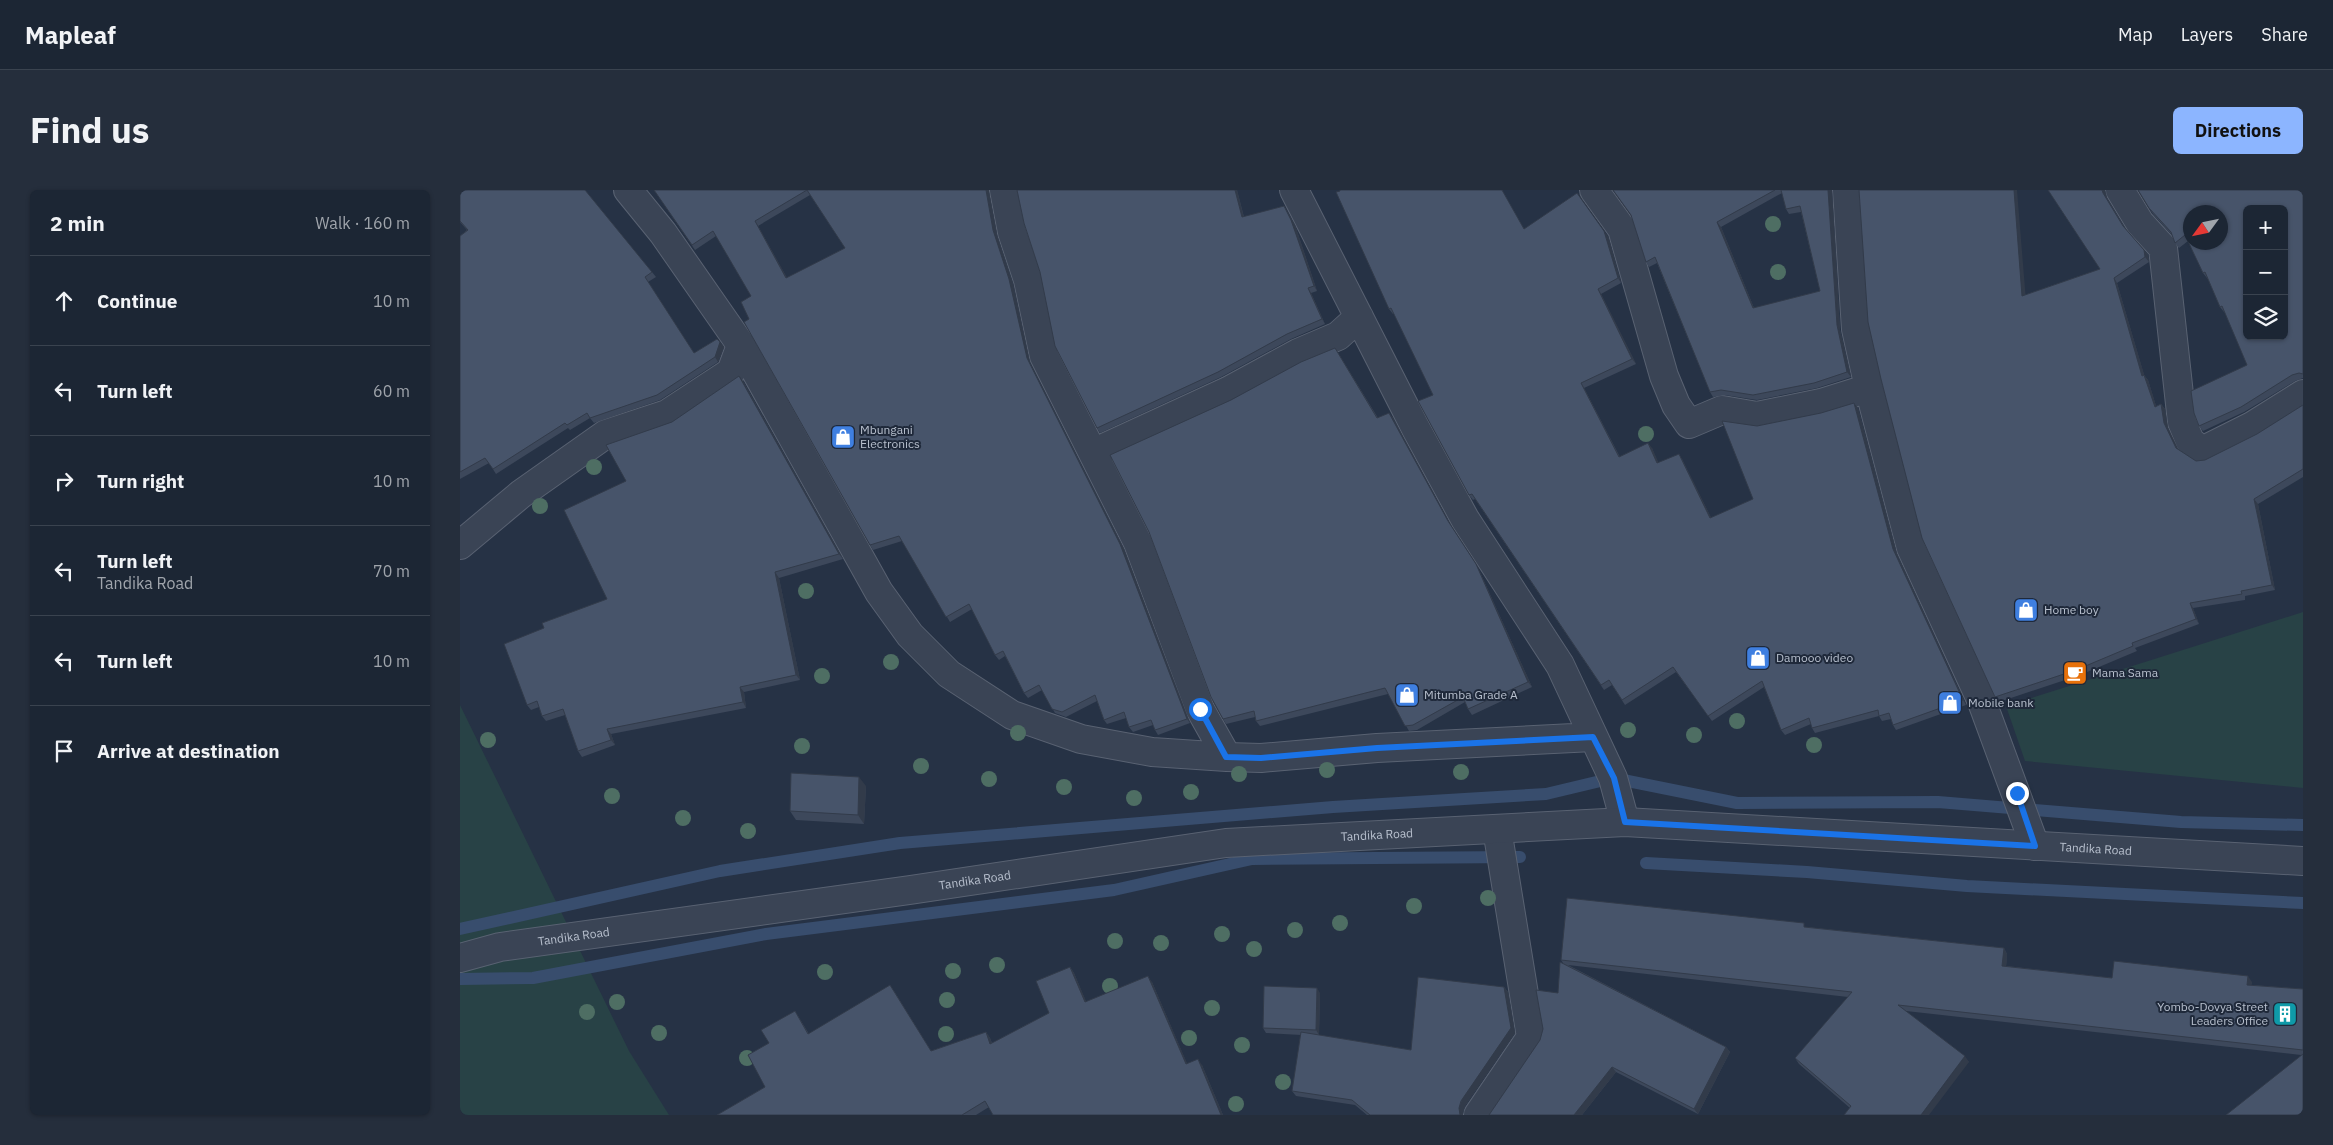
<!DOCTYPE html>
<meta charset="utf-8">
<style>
body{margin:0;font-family:"IBM Plex Sans",sans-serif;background:#252e3c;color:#f1f3f6}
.controls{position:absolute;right:15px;top:15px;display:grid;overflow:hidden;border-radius:8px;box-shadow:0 1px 4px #0004}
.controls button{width:45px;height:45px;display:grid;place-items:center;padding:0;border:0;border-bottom:1px solid #3a434f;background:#1c2634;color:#f1f3f6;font:25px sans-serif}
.compass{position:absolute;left:1723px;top:15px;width:45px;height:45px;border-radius:50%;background:#1c2634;box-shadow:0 1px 4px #0004;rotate:237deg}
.stop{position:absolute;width:15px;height:15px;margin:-11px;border:4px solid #1a73e8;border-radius:50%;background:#fff}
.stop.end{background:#1a73e8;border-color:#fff;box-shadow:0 1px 5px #0008}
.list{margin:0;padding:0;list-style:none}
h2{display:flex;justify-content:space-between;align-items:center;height:65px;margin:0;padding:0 20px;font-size:21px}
h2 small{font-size:16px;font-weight:400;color:#a0a5ac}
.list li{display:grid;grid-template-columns:32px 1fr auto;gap:15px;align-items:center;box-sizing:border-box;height:90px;padding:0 20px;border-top:1px solid #3a434f}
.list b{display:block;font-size:19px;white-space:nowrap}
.list p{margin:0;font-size:16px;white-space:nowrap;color:#a0a5ac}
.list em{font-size:16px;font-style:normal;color:#a0a5ac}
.icon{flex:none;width:28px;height:28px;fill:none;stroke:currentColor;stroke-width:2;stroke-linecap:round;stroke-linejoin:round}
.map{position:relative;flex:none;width:1843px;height:925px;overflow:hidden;border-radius:8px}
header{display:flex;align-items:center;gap:30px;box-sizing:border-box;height:70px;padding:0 25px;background:#1c2634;border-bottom:1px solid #3a434f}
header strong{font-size:24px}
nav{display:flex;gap:28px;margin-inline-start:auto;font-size:18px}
.intro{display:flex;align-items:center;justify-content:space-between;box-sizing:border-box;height:120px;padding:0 30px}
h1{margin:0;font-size:35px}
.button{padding:12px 22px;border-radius:8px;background:#8cb5ff;color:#111;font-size:18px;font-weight:700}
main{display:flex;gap:30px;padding:0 30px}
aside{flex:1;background:#1c2634;border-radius:8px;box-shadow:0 1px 4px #0004}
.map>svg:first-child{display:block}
</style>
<header>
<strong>Mapleaf</strong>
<nav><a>Map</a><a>Layers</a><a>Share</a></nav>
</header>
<div class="intro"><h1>Find us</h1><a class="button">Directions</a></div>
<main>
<aside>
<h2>2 min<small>Walk · 160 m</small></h2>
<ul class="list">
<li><svg class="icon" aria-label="ahead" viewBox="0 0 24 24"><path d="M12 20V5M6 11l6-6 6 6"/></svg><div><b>Continue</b></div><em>10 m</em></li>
<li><svg class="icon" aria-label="left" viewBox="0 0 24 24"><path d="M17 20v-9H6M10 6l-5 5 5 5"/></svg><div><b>Turn left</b></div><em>60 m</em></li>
<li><svg class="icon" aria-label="right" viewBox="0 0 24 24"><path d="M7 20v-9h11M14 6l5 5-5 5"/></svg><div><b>Turn right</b></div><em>10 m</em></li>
<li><svg class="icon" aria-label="left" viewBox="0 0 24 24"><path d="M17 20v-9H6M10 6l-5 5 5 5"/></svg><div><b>Turn left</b><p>Tandika Road</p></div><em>70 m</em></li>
<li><svg class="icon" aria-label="left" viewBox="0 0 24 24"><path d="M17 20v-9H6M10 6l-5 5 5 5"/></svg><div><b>Turn left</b></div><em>10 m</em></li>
<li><svg class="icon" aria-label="arrive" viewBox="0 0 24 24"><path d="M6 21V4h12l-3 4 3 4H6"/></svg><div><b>Arrive at destination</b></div></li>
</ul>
</aside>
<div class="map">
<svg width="1843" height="925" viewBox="0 0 1843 925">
<rect width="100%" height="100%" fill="#263245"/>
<path fill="#284246" d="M1843,422V598L1565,571L1546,516Z
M0,515L169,861L209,925H0Z"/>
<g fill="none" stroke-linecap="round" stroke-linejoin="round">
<path stroke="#384d6d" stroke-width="12" d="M1186,673L1347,682L1507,696L1843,713
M0,739L260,681L440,653L873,617L1086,604L1153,588L1277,613L1478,612L1721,632L1843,635
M0,789L73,788L306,744L654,700L792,669L1060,667"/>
<defs>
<path id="minor" d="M168,0L203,43L281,155L419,402L450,445L489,484L552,525L621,549L692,562L767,567L801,568L917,558L1133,547
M544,0L552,42L568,90L584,166L678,353L740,519L767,567
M834,0L955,237L1005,329L1100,475L1153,588L1165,632
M1134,0L1162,39L1204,186L1216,215L1229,234L1262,220L1297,226L1361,213L1409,198
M1387,0L1396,139L1409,198L1451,358L1522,512L1575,656
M1660,0L1680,33L1703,58L1722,232L1730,251L1742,261L1792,236L1843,204
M633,263L768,201L838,163L878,146L899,127
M0,355L61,304L146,244L207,224L271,182L281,155
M1018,925L1071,847L1037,639"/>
<g id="tertiary">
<path id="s1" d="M0,768L40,757L450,700L766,653L1165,632L1843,671"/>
</g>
</defs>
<use href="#minor" stroke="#596272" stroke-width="30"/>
<use href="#tertiary" stroke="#596272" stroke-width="30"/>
<use href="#minor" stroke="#3a4455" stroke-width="28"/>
<use href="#tertiary" stroke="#3a4455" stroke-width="28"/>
</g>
<g fill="#4e6e63">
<circle cx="1313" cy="34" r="8"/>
<circle cx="1318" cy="82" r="8"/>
<circle cx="1186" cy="244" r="8"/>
<circle cx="134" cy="277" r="8"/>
<circle cx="80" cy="316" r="8"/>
<circle cx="346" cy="401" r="8"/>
<circle cx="431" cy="472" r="8"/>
<circle cx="362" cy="486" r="8"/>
<circle cx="1277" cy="531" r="8"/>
<circle cx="1168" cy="540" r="8"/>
<circle cx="558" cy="543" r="8"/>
<circle cx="1234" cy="545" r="8"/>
<circle cx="28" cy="550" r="8"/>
<circle cx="1354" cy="555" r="8"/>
<circle cx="342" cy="556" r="8"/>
<circle cx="461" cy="576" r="8"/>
<circle cx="867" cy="580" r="8"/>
<circle cx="1001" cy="582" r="8"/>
<circle cx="779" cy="584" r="8"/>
<circle cx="529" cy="589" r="8"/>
<circle cx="604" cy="597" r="8"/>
<circle cx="731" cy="602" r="8"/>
<circle cx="152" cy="606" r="8"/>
<circle cx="674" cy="608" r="8"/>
<circle cx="223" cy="628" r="8"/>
<circle cx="288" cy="641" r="8"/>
<circle cx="1028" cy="708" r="8"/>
<circle cx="954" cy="716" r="8"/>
<circle cx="880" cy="733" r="8"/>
<circle cx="835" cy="740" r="8"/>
<circle cx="762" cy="744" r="8"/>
<circle cx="655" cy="751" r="8"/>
<circle cx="701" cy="753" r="8"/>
<circle cx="794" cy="759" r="8"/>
<circle cx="537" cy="775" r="8"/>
<circle cx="493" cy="781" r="8"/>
<circle cx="365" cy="782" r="8"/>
<circle cx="650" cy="796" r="8"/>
<circle cx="487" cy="810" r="8"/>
<circle cx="157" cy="812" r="8"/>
<circle cx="752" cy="818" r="8"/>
<circle cx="127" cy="822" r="8"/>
<circle cx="199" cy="843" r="8"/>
<circle cx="486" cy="844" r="8"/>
<circle cx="729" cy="848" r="8"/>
<circle cx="782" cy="855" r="8"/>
<circle cx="287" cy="868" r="8"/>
<circle cx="823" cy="892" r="8"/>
<circle cx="776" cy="914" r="8"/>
</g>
<path fill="#3d485b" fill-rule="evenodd" d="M0,0L192,82L196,87L188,92L234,163L257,149L264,157L258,172L200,210L134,233L130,228L110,240L108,238L36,284L29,273L0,289V46L7,40L0,32Z
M194,0H529V2L537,45L553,94L570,173L664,359L730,533L698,545L695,540L693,535L673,542L669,537L666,528L647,534L644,530L637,511L606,527L595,523L582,500L568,508L564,503L545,466L539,470L535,465L512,419L490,432L442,351L413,360L410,355L289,129L291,106L256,46L235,60ZM350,5L385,58L327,88L298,36Z
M777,0L784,27L824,16L827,21L835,35L857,101L851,103L865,134L831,149L761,187L640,243L637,238L580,82Z
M1153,0H1372L1380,140L1391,187L1357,198L1297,210L1265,205L1253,207L1250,202L1197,73L1189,77L1186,72L1171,25ZM1322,3L1326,19L1329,24L1341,22L1360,101L1294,118L1261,37Z
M1588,0H1645L1647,8L1665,38L1688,65L1689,72L1657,93L1684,185L1688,190L1696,216L1701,214L1705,219L1708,238L1718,259L1736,271L1745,270L1797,244L1843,215V287L1798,314L1815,400L1785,406V410L1733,418L1739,434L1675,458L1677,461L1620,485L1539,512L1535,507L1565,105L1640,79Z
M1843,0V188L1835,191L1784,222L1743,241L1739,236L1787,175L1765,121L1764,122L1760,117L1747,87V88L1743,83L1728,51L1719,58L1715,53L1712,45L1693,24L1689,18Z
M880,1L1064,39L1148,46L1161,93L1141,104L1176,174L1124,198L1160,267L1192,258L1198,273L1222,269L1251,328L1293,309L1297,236L1361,223L1394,213L1398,218L1437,364L1506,515L1436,540L1433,535L1431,529L1422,531L1419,526L1355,543L1352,538L1351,534L1325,545L1321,540L1304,497L1252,531L1216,482L1165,515L1152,495L1144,500L1015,309L1013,310L1009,305L973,205L934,123L933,124L929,119Z
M875,158L918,228L929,223L933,228L991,336L1019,380L1072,497L1012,525L1008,519L1005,512L957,540L949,541L928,504L800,536L796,531L795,527L766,534L763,529L771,210Z
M283,191L383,369L319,388L340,490L284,502L286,518L151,544L155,555L122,567L118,561L105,525L86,531L82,526L79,517L71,520L67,515L84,438L147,409L166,291L212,232Z
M406,596L404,634L336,630L330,621Z
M1346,737L1544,758L1547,764L1546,776L1652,788L1792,792L1791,795L1843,799V925L1841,865L1446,821L1509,872L1390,918L1339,874L1335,868L1388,807L1108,775L1266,857L1270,862L1238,924L1156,882L1122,925H1029L1080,850L1098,803L1103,773L1101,770Z
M610,777L614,783L626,812L692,792L727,874L742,875L763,925H533L529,917L516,925H257L305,897L309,853L335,821L349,844L434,801L471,861L526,842L530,848L532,853L589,823Z
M1044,797L1048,802L1055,843L1005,916L1003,923V925H907L895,915L836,906L832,901L841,845L806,843L803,838L860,803L859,845L951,860Z"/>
<path fill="#323b4a" d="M526,0H529V2L537,45L553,94L570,173L664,359L730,533L727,529L567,168L533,40Z
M775,0H777L785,32L782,27Z
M1368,0H1372L1380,140L1391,187L1387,182L1377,135Z
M1554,0H1557L1566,111L1562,106Z
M1642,0H1645L1647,8L1667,41L1643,3Z
M824,16L835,35L857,101L854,96Z
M295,31L298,36L330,93L326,88Z
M1257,32L1261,37L1296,123L1293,118Z
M1144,41L1148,46L1161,93L1158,88Z
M1684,60L1688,65L1689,72L1685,67Z
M1654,88L1657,93L1686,191L1682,186Z
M848,98L851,103L865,134L862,129Z
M1138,99L1141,104L1176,174L1172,169Z
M260,152L264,157L258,172L255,167Z
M1684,185L1688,190L1698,222L1695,217Z
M279,186L283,191L383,369L379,364Z
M1121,193L1124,198L1162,272L1159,267Z
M1394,213L1398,218L1437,364L1506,515L1503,510L1433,359Z
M1701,214L1705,219L1708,238L1720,263L1716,258L1704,233Z
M929,223L933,228L991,336L1019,380L1072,497L1068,492L988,331Z
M1188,253L1192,258L1201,278L1197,273Z
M1219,264L1222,269L1254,333L1250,328Z
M1794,309L1798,314L1815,400L1812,395Z
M315,382L319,388L340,490L336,485Z
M1730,413L1733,418L1739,434L1736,429Z
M280,497L284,502L286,518L283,512Z
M147,539L151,544L155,555L151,550Z
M399,587L406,596L404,634L398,625Z
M1544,758L1547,764L1546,781L1542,776Z
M610,777L614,783L629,818L625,812Z
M688,786L692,792L730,880L726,874Z
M1788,786L1792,792L1791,800L1787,795Z
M1044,797L1048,802L1055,843L1005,916L1003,923V925H1000L999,918Z
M857,798L860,803L859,845L856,840Z
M526,842L530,848L534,860L530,854Z
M1266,857L1270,862L1238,924L1234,919Z
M1505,866L1509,872L1469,925H1461Z
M738,869L742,875L763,925H761Z
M1152,877L1156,882L1122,925H1114Z"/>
<path fill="#47546a" stroke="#323b4a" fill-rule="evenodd" d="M0,0H125L192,82L185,87L234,163L257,149L260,152L255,167L197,205L130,228L127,223L107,235L105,233L33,279L25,268L0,282V46L8,40L0,31Z
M194,0H526L533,40L549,89L567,168L660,354L727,529L695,540L691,530L669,537L664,522L644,530L635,505L602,522L592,519L579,495L564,503L543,461L535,465L509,414L486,427L439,346L410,355L284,132L289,129L281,112L291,106L253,41L232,55ZM347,0L385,58L326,88L295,31Z
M557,0H775L782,27L824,16L831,30L854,96L848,98L862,129L827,144L758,182L637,238L595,156L580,82L564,33Z
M880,0H1042L1064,39L1117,3L1144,41L1158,88L1138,99L1172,169L1121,193L1159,267L1188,253L1197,273L1219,264L1250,328L1293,309L1262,231L1297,236L1361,223L1394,213L1433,359L1503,510L1433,535L1429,523L1419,526L1418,520L1352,538L1349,528L1321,540L1302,491L1248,526L1213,477L1162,510L1149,490L1141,495L1012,304L1009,305L958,211L973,205L931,118L929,119L876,2L880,1Z
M1153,0H1315L1257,32L1293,118L1360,101L1340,16L1326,19L1321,0H1368L1377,135L1387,182L1354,193L1293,205L1261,200L1250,202L1195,67L1186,72L1171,25Z
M1399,0H1554L1562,106L1640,79L1588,0H1642L1643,3L1663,36L1684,60L1685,67L1654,88L1682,186L1684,185L1695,217L1701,214L1704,233L1716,258L1736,271L1745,270L1797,244L1843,215V279L1794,309L1812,395L1781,401L1782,404L1730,413L1736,429L1672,453L1673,456L1616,480L1535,507L1462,348L1421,189L1408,132Z
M1678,0H1843V184L1839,183L1832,185L1781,217L1739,236L1734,223L1731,201L1787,175L1762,116L1760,117L1745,82L1743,83L1725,45L1715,53L1711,42L1689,18ZM1787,19H1824V146H1787ZM1730,22H1760V52H1730Z
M875,158L917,228L929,223L988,331L1016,374L1068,492L1008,519L1003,507L953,535L945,536L925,498L796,531L794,521L763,529L751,507L689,342L650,265L771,210L841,172Z
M279,186L379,364L315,382L336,485L280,497L283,512L147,539L151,550L118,561L103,519L82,526L77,511L67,515L44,454L84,438L82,433L147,409L104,320L166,291L146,255L212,232Z
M331,583L399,587L398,625L330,621Z
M1107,708L1344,733V737L1544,758L1542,776L1652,788L1654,771L1788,786L1787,795L1843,799V860L1438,815L1505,866L1461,925H1384L1391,916L1335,868L1392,802L1101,770Z
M1100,772L1266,857L1234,919L1152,877L1114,925H1029L1080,850L1083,839L1076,800L1098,803Z
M610,777L625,812L688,786L726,874L738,869L761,925H533L525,911L502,925H257L305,897L288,865L309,853L301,840L335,821L348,844L430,795L471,861L526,842L530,854L589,823L576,791Z
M958,787L1044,797L1051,838L1001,911L999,918L1000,925H910L892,910L832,901L841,842L951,860Z
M804,796L857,798L856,840L803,838Z
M1843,864V925H1766Z"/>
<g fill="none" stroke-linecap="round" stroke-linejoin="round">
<path stroke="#1a73e8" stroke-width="6" d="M740,519L766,567L801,568L917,558L1133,547L1154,588L1165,632L1575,656L1557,603"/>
</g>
<defs>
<symbol id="shop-square" viewBox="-11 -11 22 22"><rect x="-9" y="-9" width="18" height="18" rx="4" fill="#3f7fe0" stroke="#1f293a"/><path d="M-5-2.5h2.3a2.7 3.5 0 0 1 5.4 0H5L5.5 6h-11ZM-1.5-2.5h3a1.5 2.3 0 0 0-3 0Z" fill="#fff"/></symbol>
<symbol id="cafe-square" viewBox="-11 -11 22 22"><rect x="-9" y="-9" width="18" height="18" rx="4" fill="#e8710a" stroke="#1f293a"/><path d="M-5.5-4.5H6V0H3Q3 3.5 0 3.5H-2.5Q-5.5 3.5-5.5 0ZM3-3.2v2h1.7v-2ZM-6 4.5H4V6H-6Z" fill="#fff"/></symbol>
<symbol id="building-square" viewBox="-11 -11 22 22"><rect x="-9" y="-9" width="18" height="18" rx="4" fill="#0f9aa8" stroke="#1f293a"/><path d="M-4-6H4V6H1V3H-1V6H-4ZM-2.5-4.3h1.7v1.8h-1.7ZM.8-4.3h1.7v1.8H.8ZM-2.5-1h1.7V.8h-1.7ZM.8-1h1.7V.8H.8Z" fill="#fff"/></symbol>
</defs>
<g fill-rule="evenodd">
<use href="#shop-square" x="369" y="233" width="28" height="28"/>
<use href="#shop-square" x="1552" y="406" width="28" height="28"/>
<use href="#shop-square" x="1284" y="454" width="28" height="28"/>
<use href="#cafe-square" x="1601" y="469" width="28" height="28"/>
<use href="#shop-square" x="933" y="491" width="28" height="28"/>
<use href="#shop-square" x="1476" y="499" width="28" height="28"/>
<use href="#building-square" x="1811" y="810" width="28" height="28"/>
</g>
<g text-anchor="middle" stroke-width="4" stroke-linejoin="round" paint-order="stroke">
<g font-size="12" fill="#b8c0ce" stroke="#1f293a" text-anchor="start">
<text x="400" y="244">Mbungani<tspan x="400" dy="14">Electronics</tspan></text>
<text x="1584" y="424">Home boy</text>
<text x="1316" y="472">Damooo video</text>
<text x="1632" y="487">Mama Sama</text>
<text x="964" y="509">Mitumba Grade A</text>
<text x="1508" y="517">Mobile bank</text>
<text x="1808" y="821" text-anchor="end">Yombo-Dovya Street<tspan x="1808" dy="14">Leaders Office</tspan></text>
</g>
<g font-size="12" fill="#b8c0ce" stroke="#1f293a">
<text dy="4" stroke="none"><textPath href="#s1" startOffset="926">Tandika Road</textPath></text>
<text dy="4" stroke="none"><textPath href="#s1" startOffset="1646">Tandika Road</textPath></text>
<text dy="4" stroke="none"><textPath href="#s1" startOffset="521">Tandika Road</textPath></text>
<text dy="4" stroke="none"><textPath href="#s1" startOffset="116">Tandika Road</textPath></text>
</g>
</g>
</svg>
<div class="controls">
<button>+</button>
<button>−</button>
<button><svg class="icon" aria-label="layers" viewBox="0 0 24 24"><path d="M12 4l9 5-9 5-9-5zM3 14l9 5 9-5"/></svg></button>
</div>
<svg class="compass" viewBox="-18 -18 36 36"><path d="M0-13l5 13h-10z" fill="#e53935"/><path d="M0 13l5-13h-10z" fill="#a0a5ac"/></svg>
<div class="stop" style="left:740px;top:519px"></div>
<div class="stop end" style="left:1557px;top:603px"></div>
</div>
</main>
